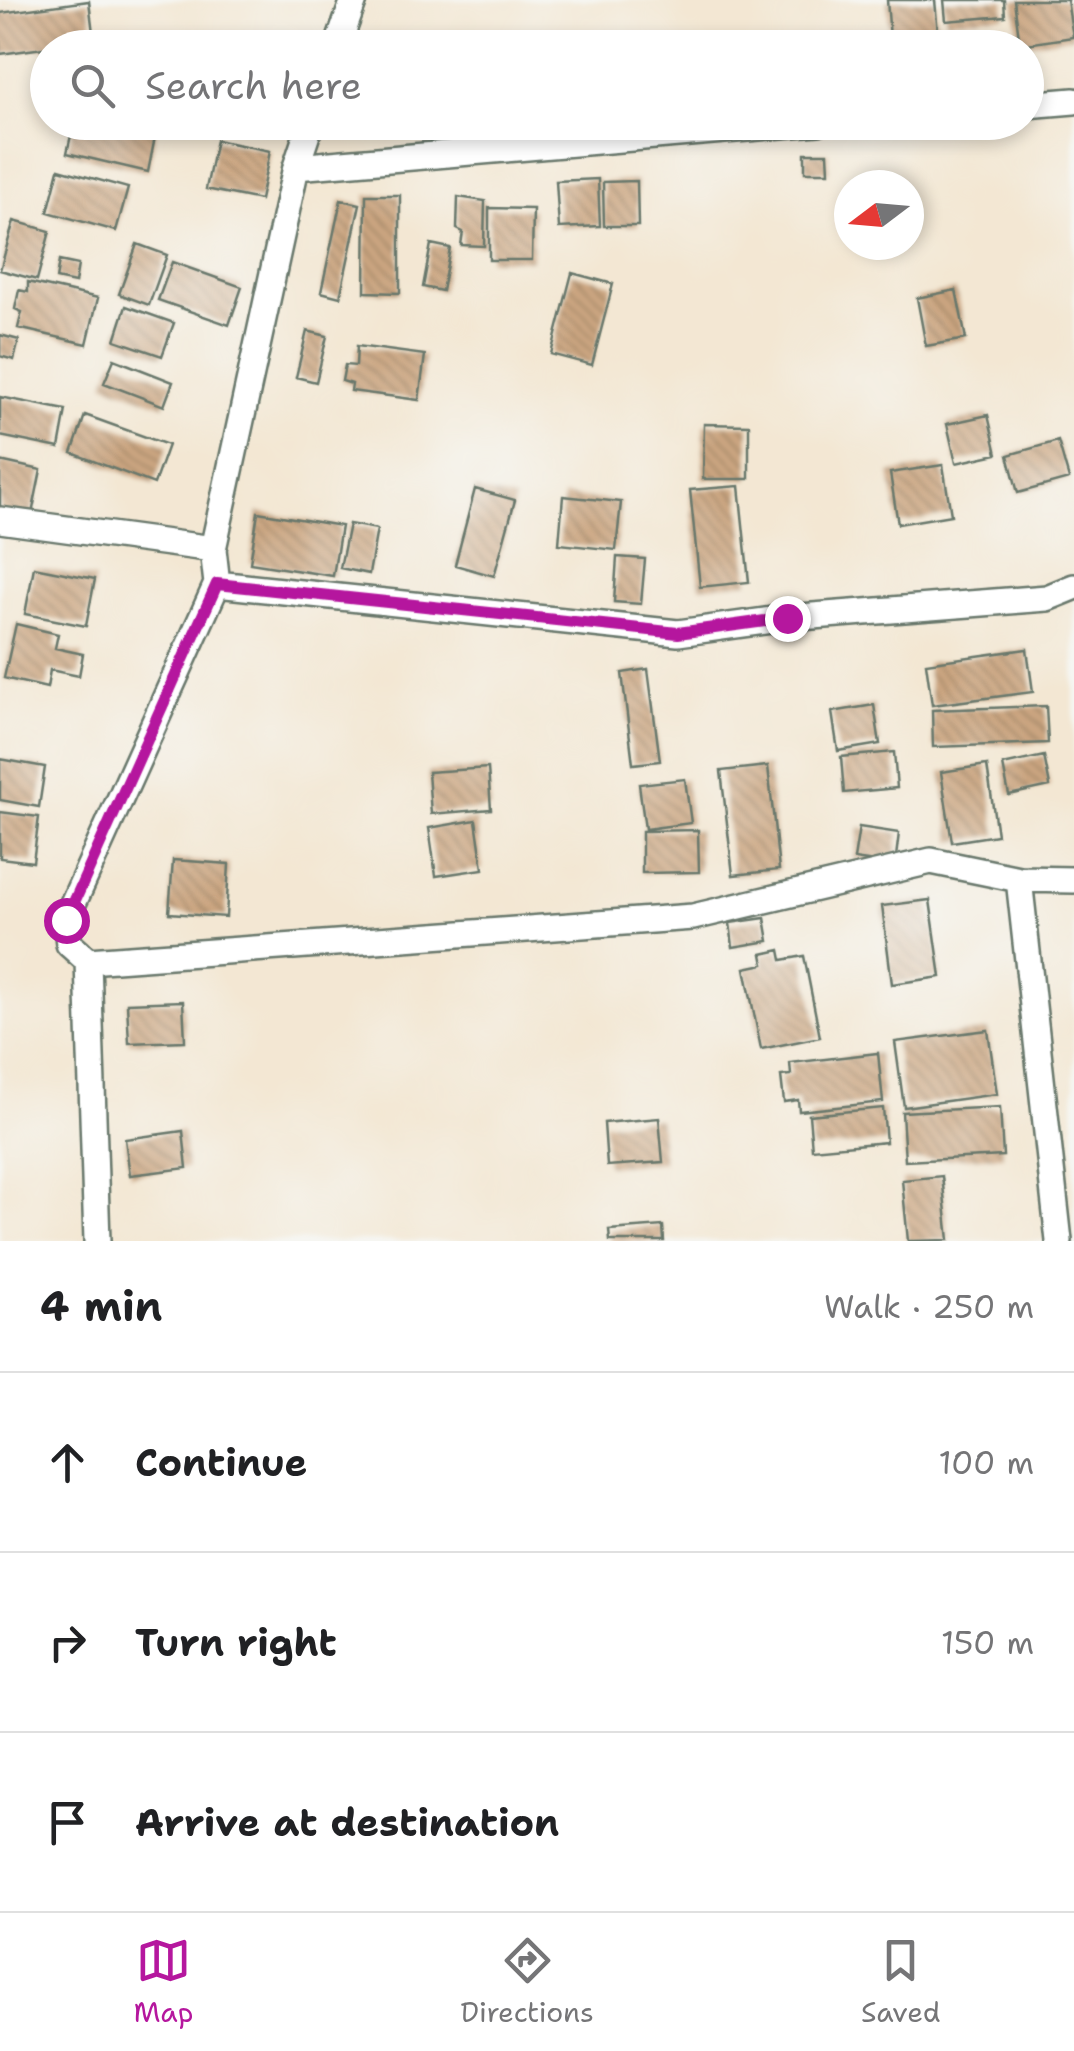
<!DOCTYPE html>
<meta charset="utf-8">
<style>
body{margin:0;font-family:"Shantell Sans",sans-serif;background:#f2f2f2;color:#202124}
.compass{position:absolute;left:834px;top:170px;width:90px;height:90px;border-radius:50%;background:#fff;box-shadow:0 5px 15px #0003;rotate:254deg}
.stop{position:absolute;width:30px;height:30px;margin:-22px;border:8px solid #b5179e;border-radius:50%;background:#fff}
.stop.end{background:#b5179e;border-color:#fff;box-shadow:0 2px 10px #0008}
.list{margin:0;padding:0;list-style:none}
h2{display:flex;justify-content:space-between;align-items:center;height:130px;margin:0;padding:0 40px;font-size:42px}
h2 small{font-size:32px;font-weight:400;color:#757577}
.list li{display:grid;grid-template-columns:65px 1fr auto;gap:30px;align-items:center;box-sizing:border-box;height:180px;padding:0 40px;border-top:2px solid #e0e0e0}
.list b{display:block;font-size:38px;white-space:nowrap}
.list em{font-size:32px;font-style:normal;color:#757577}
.icon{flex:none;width:55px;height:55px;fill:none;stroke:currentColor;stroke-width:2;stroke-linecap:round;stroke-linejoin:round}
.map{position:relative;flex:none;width:1074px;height:1241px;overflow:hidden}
.search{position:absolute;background:#fff;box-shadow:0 5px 15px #0003;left:30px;right:30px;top:30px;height:110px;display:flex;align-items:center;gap:25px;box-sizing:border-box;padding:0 35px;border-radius:55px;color:#757577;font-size:38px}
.sheet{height:670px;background:#fff}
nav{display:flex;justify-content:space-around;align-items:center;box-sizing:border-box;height:140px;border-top:2px solid #e0e0e0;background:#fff;font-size:28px;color:#757577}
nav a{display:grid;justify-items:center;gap:5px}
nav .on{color:#b5179e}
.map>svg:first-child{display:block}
</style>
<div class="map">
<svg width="1074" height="1241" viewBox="0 0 1074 1241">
<defs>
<pattern id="building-back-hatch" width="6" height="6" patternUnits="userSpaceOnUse" patternTransform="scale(2.5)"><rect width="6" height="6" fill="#cba580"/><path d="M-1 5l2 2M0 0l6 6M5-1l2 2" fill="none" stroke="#a4886a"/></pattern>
</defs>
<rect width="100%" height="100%" fill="#f6f6f2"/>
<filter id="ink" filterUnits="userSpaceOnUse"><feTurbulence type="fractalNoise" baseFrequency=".01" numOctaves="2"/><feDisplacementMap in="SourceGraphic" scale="20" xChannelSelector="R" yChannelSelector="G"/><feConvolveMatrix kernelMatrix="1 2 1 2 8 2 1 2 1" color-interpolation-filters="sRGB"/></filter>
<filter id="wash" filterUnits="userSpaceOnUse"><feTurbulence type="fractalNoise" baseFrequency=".0048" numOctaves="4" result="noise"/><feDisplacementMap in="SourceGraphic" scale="40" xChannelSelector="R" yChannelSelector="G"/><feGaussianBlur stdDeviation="2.25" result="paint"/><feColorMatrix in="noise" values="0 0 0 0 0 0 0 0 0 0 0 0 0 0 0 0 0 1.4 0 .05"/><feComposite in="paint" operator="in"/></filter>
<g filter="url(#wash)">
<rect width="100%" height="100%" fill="#f3e7d3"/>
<g id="blocks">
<path fill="url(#building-back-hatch)" d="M887,0H935L938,34L928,35L925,48H906V37L890,38Z
M944,0H1004L1005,16L946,21Z
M1014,0H1067L1073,37L1020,45Z
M89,1L94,41L0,54V13Z
M74,122H158L148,172L67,153Z
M216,140L270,151L260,200L206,189Z
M805,153H828L829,172H805Z
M59,169L128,188L116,231L48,212Z
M598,179L600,226L559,228L556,181Z
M637,181L638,226H604L603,182Z
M366,195H400V293L365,292Z
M458,197L485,201L484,246L461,245L463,232L457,229Z
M341,200L360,204L340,297L321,292Z
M489,208L533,209L532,260H489Z
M14,221L50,231L37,280L0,270Z
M137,244L167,255L149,305L119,294Z
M431,244L450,248L442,291L423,287Z
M59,261L78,265L75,283L56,279Z
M172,262L242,287L229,325L158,300Z
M572,273L613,284L592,365L551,354Z
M28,282L98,298L87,344L18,328L22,312L15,309L19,290L28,292Z
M956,290L966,339L926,346L917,298Z
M126,306L174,323L162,356L115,340Z
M307,331L327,336L316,382L296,377Z
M0,335L19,340L14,360L0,356Z
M357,346L425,355L419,400L351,391L352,384L342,381L345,365L356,366Z
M114,359L173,382L164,406L104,383Z
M0,397L66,410L59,448L0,436Z
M85,415L168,445L154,484L72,453Z
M988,415L997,454L956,463L947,424Z
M704,424L749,425V479H703Z
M1058,441L1069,479L1018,493L1008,455Z
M0,461L41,470L31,519L0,512Z
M943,465L951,515L898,524L890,473Z
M739,486L749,582L700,587L690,490Z
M475,489L515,500L494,576L455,565Z
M563,496L621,502L616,550L559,544Z
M258,512L341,526L333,576L250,563Z
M349,524L377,529L369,574L340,568Z
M617,557L645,559L641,604L614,602Z
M34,567L95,579L86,626L25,614Z
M16,624L58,634L55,648L83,654L79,676L50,670L47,688L4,678Z
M1027,649L1033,692L932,705L926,663Z
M648,669L660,761L633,764L622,673Z
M874,705L880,744L838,751L832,712Z
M1046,706L1048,743L933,747L932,710Z
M894,752L897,788L844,793L841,757Z
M1044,756L1050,786L1009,795L1003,765Z
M0,759L45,767L39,807L0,800Z
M987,765L997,835L952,842L941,772Z
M768,766L779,870L733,875L721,771Z
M488,768L491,809L431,814L428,772Z
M685,779L691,823L645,829L639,784Z
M0,812L39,817L33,862L0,858Z
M476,820L483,869L436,876L429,828Z
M859,827L899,833L895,865L854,859Z
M698,830L699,872L642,873V831Z
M173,860L229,864L226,917L169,913Z
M930,900L941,977L892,984L882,906Z
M765,918L769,941L733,947L730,923Z
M780,950L782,960L804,956L820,1037L761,1049L745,968L764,964L762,954Z
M183,1001L185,1041L129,1043L127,1003Z
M988,1030L997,1094L904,1107L895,1042Z
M878,1053L883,1102L799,1111L798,1100L784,1102L781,1076L791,1075L790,1063Z
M1000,1107L1003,1156L905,1161L902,1112Z
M883,1108L886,1142L812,1149L809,1115Z
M659,1118L663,1162L607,1166L604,1123Z
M183,1131L187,1168L130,1175L125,1139Z
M942,1176L949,1240L908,1241L902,1180Z
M663,1226L664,1241H610L609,1230Z"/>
</g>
</g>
<g filter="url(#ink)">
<use href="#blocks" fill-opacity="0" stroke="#69786c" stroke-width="2.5"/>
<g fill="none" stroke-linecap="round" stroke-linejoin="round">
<defs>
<path id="minor" d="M337,48L354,0
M1026,105L1074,101
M311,122L296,167L213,549L217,584L66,919L69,944L88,961L693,917L931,861L1019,879L1074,880
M296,167L818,122
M0,520L213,549
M217,584L678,633L787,618L1047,598L1074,587
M1019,879L1059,1241
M88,961L97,1241"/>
</defs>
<use href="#minor" stroke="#69786c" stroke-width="30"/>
<use href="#minor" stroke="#fff" stroke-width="25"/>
</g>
</g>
<g fill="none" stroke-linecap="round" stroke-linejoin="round" filter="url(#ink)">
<path stroke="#b5179e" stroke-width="12" d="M66,920L217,584L678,633L787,618"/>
</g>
</svg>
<svg class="compass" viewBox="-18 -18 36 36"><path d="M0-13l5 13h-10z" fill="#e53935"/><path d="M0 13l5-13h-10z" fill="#757577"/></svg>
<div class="stop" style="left:66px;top:920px"></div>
<div class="stop end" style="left:787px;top:618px"></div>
<div class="search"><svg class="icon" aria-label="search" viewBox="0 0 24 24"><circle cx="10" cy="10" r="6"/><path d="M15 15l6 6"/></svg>Search here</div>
</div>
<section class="sheet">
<h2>4 min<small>Walk · 250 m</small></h2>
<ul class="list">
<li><svg class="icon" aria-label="ahead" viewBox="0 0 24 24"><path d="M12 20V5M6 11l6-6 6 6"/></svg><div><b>Continue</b></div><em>100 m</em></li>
<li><svg class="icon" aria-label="right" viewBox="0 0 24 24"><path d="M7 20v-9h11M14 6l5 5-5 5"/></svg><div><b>Turn right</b></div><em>150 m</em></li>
<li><svg class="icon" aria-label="arrive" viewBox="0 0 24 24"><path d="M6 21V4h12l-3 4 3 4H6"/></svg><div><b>Arrive at destination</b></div></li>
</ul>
</section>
<nav>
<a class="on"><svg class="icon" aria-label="map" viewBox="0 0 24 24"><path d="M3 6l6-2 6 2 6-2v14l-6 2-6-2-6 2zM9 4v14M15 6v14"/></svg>Map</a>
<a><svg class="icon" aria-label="directions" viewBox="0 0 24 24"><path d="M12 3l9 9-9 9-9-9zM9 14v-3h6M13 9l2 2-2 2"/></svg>Directions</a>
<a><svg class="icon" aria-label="saved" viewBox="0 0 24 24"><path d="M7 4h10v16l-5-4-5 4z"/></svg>Saved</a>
</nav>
